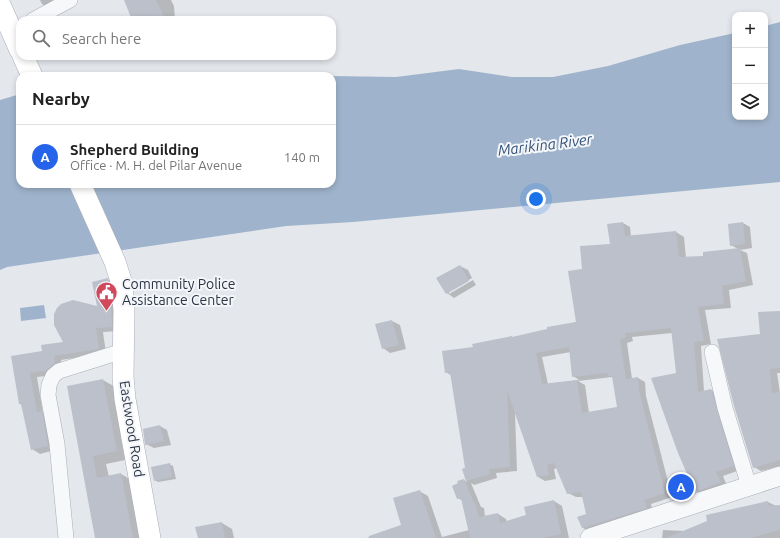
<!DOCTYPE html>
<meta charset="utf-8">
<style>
body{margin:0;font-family:Ubuntu,sans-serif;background:#f6f6f6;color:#222}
.controls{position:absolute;right:12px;top:12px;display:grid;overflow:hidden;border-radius:8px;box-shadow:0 2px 6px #0003}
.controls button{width:36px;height:36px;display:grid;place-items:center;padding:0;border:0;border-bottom:1px solid #e0e0e0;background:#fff;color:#222;font:20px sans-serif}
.you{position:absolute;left:536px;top:199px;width:14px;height:14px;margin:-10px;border:3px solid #fff;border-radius:50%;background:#1a73e8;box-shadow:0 0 0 6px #1a73e833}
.badge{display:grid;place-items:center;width:26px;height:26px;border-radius:50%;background:#2563eb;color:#fff;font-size:13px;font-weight:700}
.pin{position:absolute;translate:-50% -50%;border:2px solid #fff;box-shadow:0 1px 4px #0006}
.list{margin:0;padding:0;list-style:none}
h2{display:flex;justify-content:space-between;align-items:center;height:52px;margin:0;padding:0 16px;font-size:17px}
h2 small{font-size:13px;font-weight:400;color:#767676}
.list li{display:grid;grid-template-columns:26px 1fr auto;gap:12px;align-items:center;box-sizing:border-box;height:64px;padding:0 16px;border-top:1px solid #e0e0e0}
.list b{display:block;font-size:15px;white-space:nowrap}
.list p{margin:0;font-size:13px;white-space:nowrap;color:#767676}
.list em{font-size:13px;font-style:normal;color:#767676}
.icon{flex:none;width:22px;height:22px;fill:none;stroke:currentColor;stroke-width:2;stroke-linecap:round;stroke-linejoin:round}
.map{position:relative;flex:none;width:780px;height:538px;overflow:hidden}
.search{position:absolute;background:#fff;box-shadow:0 2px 6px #0003;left:16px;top:16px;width:320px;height:44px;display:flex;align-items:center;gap:10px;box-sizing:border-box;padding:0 14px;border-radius:12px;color:#767676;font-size:15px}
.panel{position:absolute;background:#fff;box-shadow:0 2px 6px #0003;left:16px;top:72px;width:320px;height:116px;border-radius:12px}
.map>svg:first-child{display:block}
</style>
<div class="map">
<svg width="780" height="538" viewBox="0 0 780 538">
<rect width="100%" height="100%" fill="#e4e7ec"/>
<path fill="#9fb4cc" d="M780,22V182L353,222L286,226L7,267L0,270V100L20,94V184H332V76L396,77L459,69L512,77H553L608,66L680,45L735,33V117H765V26Z
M44,305L46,318L21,321L20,308Z"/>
<path fill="#0003" fill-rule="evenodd" d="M40,0H59L49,8L42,4Z
M125,0H171L174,6L175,19L133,20Z
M623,223L630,227L631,237L676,232L684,237L686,258L704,257L738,249L731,245L743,223L750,227L752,248L740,250L747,253L753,285L729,290L731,308L705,310L711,344L701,346L704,391L711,390L719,394L740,470L723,476L727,486L704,496L696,491L672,333L632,337L633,341L627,343L632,379L638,378L645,382L646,396L672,497L651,504L653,512L590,532L583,528L587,515L583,497H576L568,493L557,468L554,469L556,479L545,481L538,477L515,412L517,471L496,473L497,478L474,485L471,483L481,507L484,508L485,517L498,514L506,519L507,522L527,516L554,501L562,506L569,538H367L402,525L419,491L428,496L442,537L469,530L463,501L458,498L464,480L467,482L463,469L466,468L452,376L446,372L474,348L512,337L514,338L577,322L583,270L611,245ZM571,352L573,376L579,380L548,384L542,357ZM612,377L613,378L618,408L589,413L585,385L578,381Z
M460,266L468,270L472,278L449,291V294L473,280L476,285L454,298L447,293Z
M107,279L115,284L119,331L103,332L106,353L61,360L63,367L54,375L37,377L43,413L49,416L55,450L40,454L32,449L22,405L20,404L12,357L43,352L65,342L98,307Z
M780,314V373H777L780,393V466L761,471L754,467L761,335Z
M392,321L400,325L406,349L390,353L383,348L377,325Z
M103,380L117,388L130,459L106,464L109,477L121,474L135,482L145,538H96L68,387Z
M160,426L167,430L171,445L154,448L146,444Z
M169,464L173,466L176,479L158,482L155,480Z
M768,502L776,506H780V538H662L663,530L685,531Z
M222,523L232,529L234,538H199Z"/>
<path fill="#bbc0ca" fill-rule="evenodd" d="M124,0H156L164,17L132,20Z
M623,222L625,236L676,231L679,257L703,256V252L740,248L746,281L722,286L724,304L698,307L704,341L694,342L698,392L711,389L734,466L716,472L721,482L695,492L678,453L651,378L676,373L671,328L625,333L626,337L620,339L626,379L638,377L639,391L665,493L644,500L647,508L582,528L577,517L586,514L581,492L567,494L554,463L547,465L549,475L537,477L507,390L510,467L489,469L490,474L466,481L462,469L465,468L450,372L445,373L442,351L473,347L472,344L512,336V337L547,329V327L576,322L568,271L582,269L580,246L610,244L607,224ZM569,347L572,377L608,373V376H612L617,407L582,413L577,380L542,384L536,353Z
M743,222L745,244L730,246L728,224Z
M460,265L469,281L446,294L436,278Z
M108,278L110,286L112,327L96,328L99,349L54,356L55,363L46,371L30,373L37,412L42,411L48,446L31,450L21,404H19L11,356L42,351L41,345L63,342L54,325V314L57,308L61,304L73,300L97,306L92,282Z
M780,311V368L770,369L772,393L780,392V460L753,468L734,406L717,339L760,334L758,312Z
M392,320L399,345L382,349L375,324Z
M103,379L117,451L93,456L97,478L121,473L133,538H95L67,386Z
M160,425L164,441L145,445L143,429Z
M170,463L172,477L154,481L151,467Z
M464,479L474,503H475L479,517L498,513L500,523L526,515L524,507L554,500L561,534L543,538H470L461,498L457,499L452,486L458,483L457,481Z
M420,490L436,538H369V536L401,525L393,498Z
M768,501L769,506L780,505V530L750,538H666L707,521L706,515Z
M222,522L225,538H198L195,527Z"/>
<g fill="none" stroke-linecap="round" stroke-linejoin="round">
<defs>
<path id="minor" d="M33,20L70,0
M712,352L725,408L749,486
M66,538L57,444L48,395L49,385L53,376L59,371L123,351"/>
<path id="tertiary" d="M590,538L780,476"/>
<path id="secondary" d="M0,5L20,50
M23,56L32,76
M80,184L115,262L122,284L124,311L123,377L125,399L150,538"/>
</defs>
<use href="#minor" stroke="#a9aeb7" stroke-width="16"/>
<use href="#tertiary" stroke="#a9aeb7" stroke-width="20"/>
<use href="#secondary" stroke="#a9aeb7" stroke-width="22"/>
<use href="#minor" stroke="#f7f8fa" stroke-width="15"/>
<use href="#tertiary" stroke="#f7f8fa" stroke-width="19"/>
<use href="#secondary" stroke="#fff" stroke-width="21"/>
</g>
<defs>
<symbol id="civic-pin" viewBox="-11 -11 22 30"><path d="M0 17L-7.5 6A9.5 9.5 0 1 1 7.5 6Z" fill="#d1495b" stroke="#f4f6f9"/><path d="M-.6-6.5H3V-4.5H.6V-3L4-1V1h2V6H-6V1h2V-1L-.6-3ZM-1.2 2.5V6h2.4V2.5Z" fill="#fff"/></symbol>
</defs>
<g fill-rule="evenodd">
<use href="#civic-pin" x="94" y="280" width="25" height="34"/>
</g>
<g text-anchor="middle" stroke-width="4" stroke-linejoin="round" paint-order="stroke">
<g font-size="14" fill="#2b3445" stroke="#f4f6f9" text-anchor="start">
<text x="122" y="289">Community Police<tspan x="122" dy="16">Assistance Center</tspan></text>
</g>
<g font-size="14" fill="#2b3445" stroke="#f4f6f9">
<text transform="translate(132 429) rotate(81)" y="5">Eastwood Road</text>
</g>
<g font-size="15" font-style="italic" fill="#34527a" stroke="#f4f6f9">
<text transform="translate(545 145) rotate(-7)" y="5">Marikina River</text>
</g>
</g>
</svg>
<div class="controls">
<button>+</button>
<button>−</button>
<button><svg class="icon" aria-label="layers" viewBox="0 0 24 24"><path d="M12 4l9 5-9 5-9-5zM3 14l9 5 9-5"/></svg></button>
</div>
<div class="you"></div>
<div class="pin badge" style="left:681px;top:487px">A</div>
<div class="search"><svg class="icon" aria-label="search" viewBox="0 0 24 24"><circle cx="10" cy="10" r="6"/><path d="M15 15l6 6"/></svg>Search here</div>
<section class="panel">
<h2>Nearby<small></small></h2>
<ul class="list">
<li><span class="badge">A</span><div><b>Shepherd Building</b><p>Office · M. H. del Pilar Avenue</p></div><em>140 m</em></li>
</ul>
</section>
</div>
